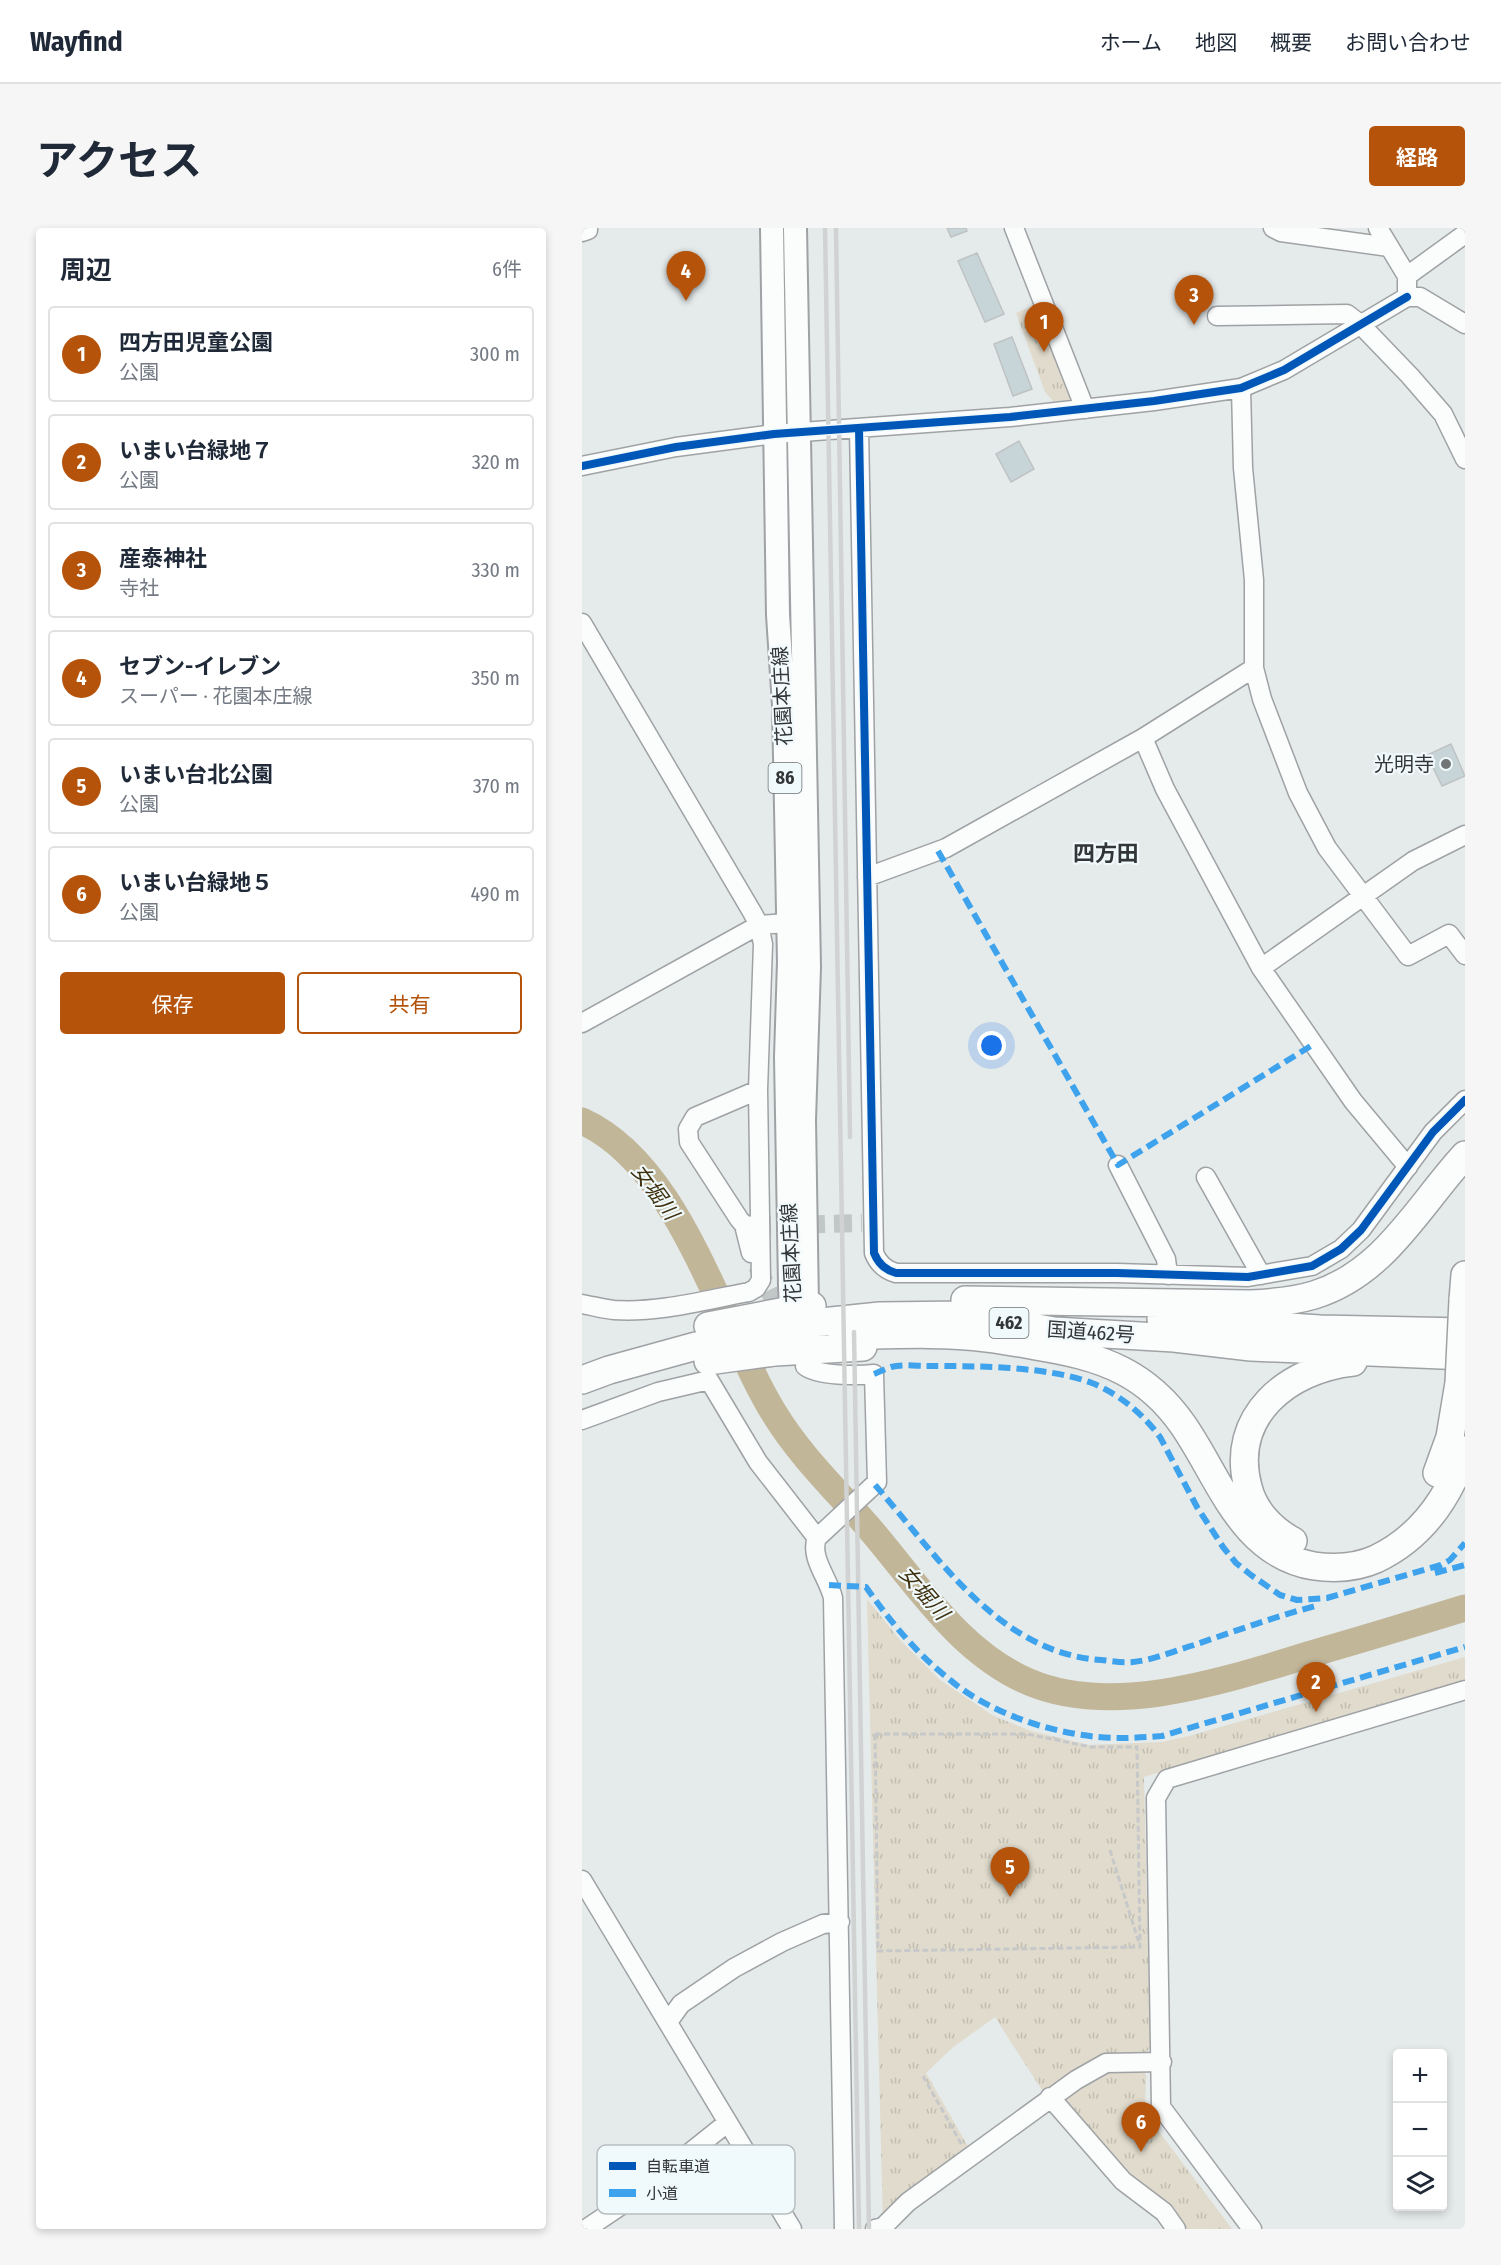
<!DOCTYPE html>
<html lang="ja">
<meta charset="utf-8">
<style>
body{margin:0;font-family:"Fira Sans Condensed","Noto Sans JP",sans-serif;background:#f6f6f7;color:#1f2937}
.controls{position:absolute;right:18px;bottom:18px;display:grid;overflow:hidden;border-radius:6px;box-shadow:0 3px 9px #0003}
.controls button{width:54px;height:54px;display:grid;place-items:center;padding:0;border:0;border-bottom:2px solid #e0e1e3;background:#fff;color:#1f2937;font:30px sans-serif}
.you{position:absolute;left:410px;top:818px;width:21px;height:21px;margin:-15px;border:4px solid #fff;border-radius:50%;background:#1a73e8;box-shadow:0 0 0 9px #1a73e833}
.badge{display:grid;place-items:center;width:39px;height:39px;border-radius:50%;background:#b45309;color:#fff;font-size:20px;font-weight:700}
.pin{position:absolute;translate:-50% -50px;filter:drop-shadow(0 2px 3px #0008)}
.pin::after{content:'';position:absolute;top:32px;width:21px;height:18px;background:inherit;clip-path:polygon(0 0,100% 0,50% 100%)}
.list{margin:0;padding:0;list-style:none}
h2{display:flex;justify-content:space-between;align-items:center;height:78px;margin:0;padding:0 24px;font-size:26px}
h2 small{font-size:20px;font-weight:400;color:#747a83}
.list li{display:grid;grid-template-columns:39px 1fr auto;gap:18px;align-items:center;box-sizing:border-box;height:96px;margin:0 12px 12px;padding:0 12px;border:2px solid #e0e1e3;border-radius:6px}
.list b{display:block;font-size:22px;white-space:nowrap}
.list p{margin:0;font-size:20px;white-space:nowrap;color:#747a83}
.list em{font-size:20px;font-style:normal;color:#747a83}
.actions{display:flex;gap:12px;padding:18px 24px}
.actions a{flex:1;padding:14px 0;border:2px solid #b45309;border-radius:6px;text-align:center;font-size:21px;color:#b45309}
.actions .main{background:#b45309;color:#fff}
.icon{flex:none;width:33px;height:33px;fill:none;stroke:currentColor;stroke-width:2;stroke-linecap:round;stroke-linejoin:round}
.map{position:relative;flex:none;width:883px;height:2001px;overflow:hidden;border-radius:6px}
header{display:flex;align-items:center;gap:36px;box-sizing:border-box;height:84px;padding:0 30px;background:#fff;border-bottom:2px solid #e0e1e3}
header strong{font-size:28px}
nav{display:flex;gap:33px;margin-inline-start:auto;font-size:21px}
.intro{display:flex;align-items:center;justify-content:space-between;box-sizing:border-box;height:144px;padding:0 36px}
h1{margin:0;font-size:42px}
.button{padding:15px 27px;border-radius:6px;background:#b45309;color:#fff;font-size:21px;font-weight:700}
main{display:flex;gap:36px;padding:0 36px}
aside{flex:1;background:#fff;border-radius:6px;box-shadow:0 3px 9px #0003}
.map>svg:first-child{display:block}
</style>
<header>
<strong>Wayfind</strong>
<nav><a>ホーム</a><a>地図</a><a>概要</a><a>お問い合わせ</a></nav>
</header>
<div class="intro"><h1>アクセス</h1><a class="button">経路</a></div>
<main>
<aside>
<h2>周辺<small>6件</small></h2>
<ul class="list">
<li><span class="badge">1</span><div><b>四方田児童公園</b><p>公園</p></div><em>300 m</em></li>
<li><span class="badge">2</span><div><b>いまい台緑地７</b><p>公園</p></div><em>320 m</em></li>
<li><span class="badge">3</span><div><b>産泰神社</b><p>寺社</p></div><em>330 m</em></li>
<li><span class="badge">4</span><div><b>セブン-イレブン</b><p>スーパー · 花園本庄線</p></div><em>350 m</em></li>
<li><span class="badge">5</span><div><b>いまい台北公園</b><p>公園</p></div><em>370 m</em></li>
<li><span class="badge">6</span><div><b>いまい台緑地５</b><p>公園</p></div><em>490 m</em></li>
</ul>
<div class="actions"><a class="main">保存</a><a>共有</a></div>
</aside>
<div class="map">
<svg width="883" height="2001" viewBox="0 0 883 2001">
<defs>
<pattern id="park-tufts" width="24" height="20" patternUnits="userSpaceOnUse" patternTransform="scale(1.5)"><rect width="24" height="20" fill="#e0dbcc"/><path d="M3 7l-1-3M5 7V3M7 7l1-3M15 17l-1-3M17 17v-4M19 17l1-3" fill="none" stroke="#c1bdb0"/></pattern>
</defs>
<rect width="100%" height="100%" fill="#e5eaeb"/>
<path fill="url(#park-tufts)" d="M457,75L495,172L471,173L463,164L434,85Z
M285,1371L318,1412L358,1452L410,1487L449,1503L507,1517L580,1514L607,1508L883,1429V1452L562,1549L568,1820L560,1829L463,1867L413,1789L370,1820L344,1845L388,1922L301,1996Z
M522,1839H559L564,1847L563,1878L569,1893L650,2001H601L551,1954L478,1869Z"/>
<g fill="none" stroke-linecap="round" stroke-linejoin="round">
<path stroke="#c2b699" stroke-width="27" d="M0,893C73,926 113,1022 145,1090C160,1122 173,1155 192,1185C221,1233 263,1270 298,1313C340,1364 383,1427 447,1454C534,1491 650,1450 736,1424C785,1410 834,1395 883,1380"/>
</g>
<path fill="#c8d5d8" stroke="#bec2c3" stroke-width="1.5" d="M365,0H384L385,3L369,9Z
M395,25L422,86L403,94L376,33Z
M430,109L450,161L431,168L412,116Z
M437,213L452,241L429,254L414,226Z
M869,516L883,548L860,558L845,527Z"/>
<g fill="none" stroke-linecap="round" stroke-linejoin="round">
<path stroke="#c1c6c7" stroke-width="18" stroke-dasharray="18 9" stroke-linecap="butt" d="M171,998L280,995
M175,1038L202,1094"/>
<defs>
<path id="minor" d="M432,0L503,181
M691,0L699,4L807,19
M796,0L825,48V69H838L883,96
M0,4L6,2V0
M825,48L883,6
M635,88L765,86L778,96L828,148L861,186L883,231
M659,160L661,240L672,352V440L680,471L716,565L745,620L826,728L867,706L883,727
M277,200L292,1025C296,1035 303,1042 314,1045H535L666,1049L730,1038L759,1021L779,1002L851,904L883,872
M0,238L94,219L192,206L428,189L572,173L659,160L702,142L825,69
M0,395L170,684L177,697L181,716L176,862L179,1052L174,1060L167,1064C123,1072 77,1085 32,1082C21,1081 11,1078 0,1076
M561,510L583,561L679,740L771,873L826,939
M285,649L364,620L561,510L672,440
M679,740L831,633L883,607
M0,795L177,697L206,695
M536,937L584,1031L586,1047
M624,949L679,1047
M162,997L169,1025
M171,998L162,997L157,991L107,914L106,901L113,889L176,862
M223,1138C236,1148 275,1148 292,1146L295,1254L235,1310C227,1329 247,1351 251,1370L262,2001
M0,1192L76,1164L127,1152L176,1234L235,1310
M0,1652L210,2001
M86,1794L99,1776L152,1740L200,1714L241,1696L258,1694
M468,1869L541,1953L582,1984L594,2001
M4,2001L56,1966L145,1895
M293,2001L301,1999L326,1974L494,1852L524,1835L580,1834
M670,2001L579,1879L574,1570L585,1551L883,1462"/>
<path id="major" d="M190,0L196,387L202,477L207,734L204,829L208,1058L209,1080L219,1095
M213,0L227,739L222,892L225,1078L220,1094"/>
<path id="highway" d="M383,1072L668,1076C690,1075 712,1073 732,1067C803,1045 836,978 883,927
M881,1072L883,1047
M579,1091L738,1101L883,1104
M126,1098L230,1078
M260,1108C308,1107 358,1104 405,1110C422,1112 438,1115 454,1118C484,1123 514,1129 541,1143C566,1156 585,1174 601,1197C638,1250 659,1326 732,1338C753,1341 774,1340 794,1331C840,1309 867,1270 883,1222
M126,1133L193,1124L281,1119
M0,1152L27,1142L114,1118L185,1105L220,1096L298,1088L383,1087L472,1103L592,1110L669,1119L883,1128
M855,1245L868,1209L877,1155
M711,1313C690,1302 672,1283 666,1259C647,1188 706,1141 771,1134"/>
</defs>
<use href="#minor" stroke="#9fa2a4" stroke-width="21"/>
<use href="#major" stroke="#9fa2a4" stroke-width="26"/>
<use href="#highway" stroke="#9fa2a4" stroke-width="30"/>
<path stroke="#c6c8c9" stroke-width="3" stroke-dasharray="6 3" stroke-linecap="butt" d="M293,1506H445L509,1519H555L558,1719L296,1723Z
M528,1622L557,1715
M341,1848L380,1917"/>
<use href="#minor" stroke="#fbfcfc" stroke-width="18"/>
<use href="#major" stroke="#fbfcfc" stroke-width="22"/>
<use href="#highway" stroke="#fbfcfc" stroke-width="27"/>
<path stroke="#d1d3d3" stroke-width="4.5" d="M243,0C253,667 267,1334 277,2001
M254,0L268,909
M272,1104L287,2001"/>
<defs>
<path id="highway-bridge" d="M877,1155L881,1072"/>
</defs>
<use href="#highway-bridge" stroke="#9fa2a4" stroke-width="30" stroke-linecap="butt"/>
<use href="#highway-bridge" stroke="#fbfcfc" stroke-width="27"/>
<path stroke="#3ea3ec" stroke-width="6" stroke-dasharray="12 6" stroke-linecap="butt" d="M356,623L536,937L732,816
M292,1146C297,1144 303,1141 309,1139C320,1136 334,1138 345,1138C394,1138 465,1138 510,1155C537,1166 561,1186 578,1209L615,1279L641,1319L654,1335L669,1347L698,1367L715,1372L745,1370L859,1337L868,1332L883,1315
M293,1257C355,1327 416,1425 519,1432C529,1433 541,1435 551,1434C571,1432 592,1423 612,1417C653,1403 695,1388 737,1377
M853,1345L883,1337
M247,1357L284,1359C308,1393 334,1425 367,1451C410,1488 482,1510 538,1510C552,1510 566,1509 580,1508L883,1419"/>
<defs>
<path id="cycleway" d="M277,200L292,1025C296,1035 303,1042 314,1045H535L666,1049L730,1038L759,1021L779,1002L851,904L883,872
M0,238L94,219L192,206L428,189L572,173L659,160L702,142L825,69"/>
</defs>
<use href="#cycleway" stroke="#f0f9fb" stroke-width="11"/>
<use href="#cycleway" stroke="#0057b8" stroke-width="8"/>
</g>
<circle fill="#717576" stroke="#f0f9fb" stroke-width="2" cx="864" cy="536" r="6"/>
<g text-anchor="middle" stroke-width="4.5" stroke-linejoin="round" paint-order="stroke">
<g fill="#f0f9fb" stroke="#6c7072" stroke-width="1.5">
<rect x="186.5" y="535" width="33" height="30" rx="4.5"/>
<rect x="407.5" y="1080" width="39" height="30" rx="4.5"/>
</g>
<g font-size="18" font-weight="bold" fill="#333637">
<text x="203" y="556">86</text>
<text x="427" y="1101">462</text>
</g>
<g font-size="20" fill="#333637" stroke="#f0f9fb">
<text transform="translate(200 468) rotate(-93)" y="7">花園本庄線</text>
<text transform="translate(209 1025) rotate(-93)" y="7">花園本庄線</text>
<text transform="translate(509 1104) rotate(4)" y="7">国道462号</text>
</g>
<g font-size="20" fill="#333637" stroke="#f0f9fb" text-anchor="end">
<text x="852" y="543">光明寺</text>
</g>
<g font-size="21" font-style="italic" fill="#3f310d" stroke="#f0f9fb">
<text transform="translate(73 964) rotate(54)" y="7">女堀川</text>
<text transform="translate(342 1365) rotate(49)" y="7">女堀川</text>
</g>
<g font-size="22" font-weight="bold" fill="#333637" stroke="#f0f9fb">
<text x="524" y="633">四方田</text>
</g>
</g>
<rect x="15" y="1917" width="198" height="69" rx="9" fill="#f0f9fb" stroke="#b7bec0" stroke-width="1.5"/>
<rect x="27" y="1934" width="27" height="8" fill="#0057b8"/>
<rect x="27" y="1961" width="27" height="8" fill="#3ea3ec"/>
<g font-size="16" fill="#333637">
<text x="64" y="1944">自転車道</text>
<text x="64" y="1971">小道</text>
</g>
</svg>
<div class="controls">
<button>+</button>
<button>−</button>
<button><svg class="icon" aria-label="layers" viewBox="0 0 24 24"><path d="M12 4l9 5-9 5-9-5zM3 14l9 5 9-5"/></svg></button>
</div>
<div class="you"></div>
<div class="pin badge" style="left:462px;top:124px">1</div>
<div class="pin badge" style="left:734px;top:1484px">2</div>
<div class="pin badge" style="left:612px;top:97px">3</div>
<div class="pin badge" style="left:104px;top:73px">4</div>
<div class="pin badge" style="left:428px;top:1669px">5</div>
<div class="pin badge" style="left:559px;top:1924px">6</div>
</div>
</main>
